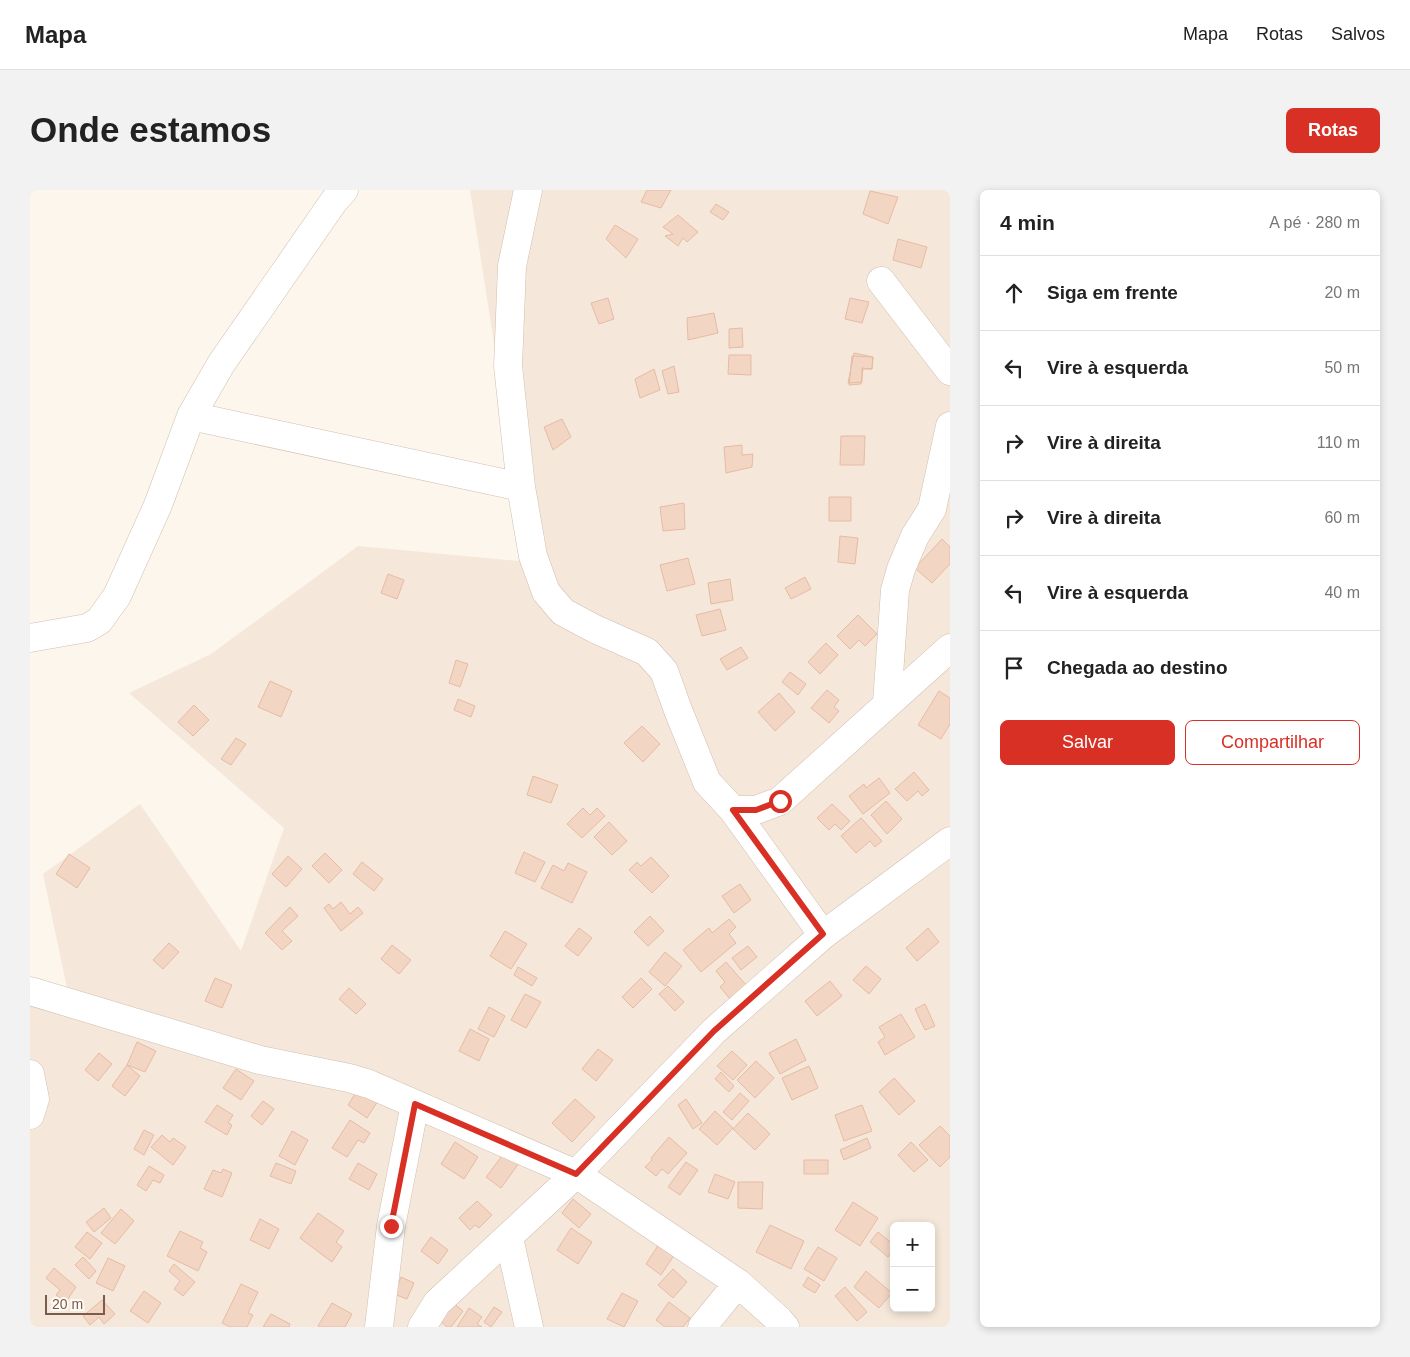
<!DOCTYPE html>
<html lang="pt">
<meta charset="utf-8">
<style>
body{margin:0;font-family:Helvetica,sans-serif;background:#f2f2f2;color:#222}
.controls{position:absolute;right:15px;bottom:15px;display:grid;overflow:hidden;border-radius:8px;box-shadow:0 2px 8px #0003}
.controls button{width:45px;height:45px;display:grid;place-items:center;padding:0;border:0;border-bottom:1px solid #e0e0e0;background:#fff;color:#222;font:25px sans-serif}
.scale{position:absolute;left:15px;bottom:12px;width:60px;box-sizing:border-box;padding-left:5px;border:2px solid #7a5c4d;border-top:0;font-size:14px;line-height:18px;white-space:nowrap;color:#7a5c4d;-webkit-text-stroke:4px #fffaf3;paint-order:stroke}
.stop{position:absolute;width:15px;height:15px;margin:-11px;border:4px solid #d93025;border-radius:50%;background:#fff}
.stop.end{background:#d93025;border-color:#fff;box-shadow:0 1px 5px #0008}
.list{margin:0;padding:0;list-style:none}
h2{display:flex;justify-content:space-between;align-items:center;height:65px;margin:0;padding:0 20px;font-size:21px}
h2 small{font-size:16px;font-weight:400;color:#767676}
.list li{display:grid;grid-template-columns:32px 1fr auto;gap:15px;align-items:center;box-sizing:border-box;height:75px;padding:0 20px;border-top:1px solid #e0e0e0}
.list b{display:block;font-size:19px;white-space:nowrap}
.list em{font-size:16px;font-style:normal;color:#767676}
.actions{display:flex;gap:10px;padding:15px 20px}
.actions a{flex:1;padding:11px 0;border:1px solid #d93025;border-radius:8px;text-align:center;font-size:18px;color:#d93025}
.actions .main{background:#d93025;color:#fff}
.icon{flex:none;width:28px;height:28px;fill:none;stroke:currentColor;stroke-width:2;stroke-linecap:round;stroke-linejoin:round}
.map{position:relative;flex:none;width:920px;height:1137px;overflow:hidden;border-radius:8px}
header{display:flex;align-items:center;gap:30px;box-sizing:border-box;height:70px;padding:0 25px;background:#fff;border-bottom:1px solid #e0e0e0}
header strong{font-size:24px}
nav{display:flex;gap:28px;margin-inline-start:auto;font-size:18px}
.intro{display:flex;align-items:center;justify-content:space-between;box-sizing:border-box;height:120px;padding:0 30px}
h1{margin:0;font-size:35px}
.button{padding:12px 22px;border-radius:8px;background:#d93025;color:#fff;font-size:18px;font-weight:700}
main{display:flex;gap:30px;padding:0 30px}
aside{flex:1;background:#fff;border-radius:8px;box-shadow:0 2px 8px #0003}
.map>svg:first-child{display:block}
</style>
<header>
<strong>Mapa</strong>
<nav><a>Mapa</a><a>Rotas</a><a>Salvos</a></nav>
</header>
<div class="intro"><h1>Onde estamos</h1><a class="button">Rotas</a></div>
<main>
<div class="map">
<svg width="920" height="1137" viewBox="0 0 920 1137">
<rect width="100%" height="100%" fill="#fdf6ec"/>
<path fill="#f5e8da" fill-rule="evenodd" d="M440,0H920V1137H0V805L41,817L13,684L110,614L211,761L254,638L99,503L181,464L328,356L489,371L475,223ZM864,1036H901V1118H864Z"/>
<path fill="#f3d5c3" stroke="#e6bba3" d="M617,0H641L631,18L611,12Z
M840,1L868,7L858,34L833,24Z
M686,14L699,22L693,30L680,22Z
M648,25L668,42L657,52L653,48L648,56L635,46L643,44L633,37Z
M585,35L608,49L596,68L576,49Z
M868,49L897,57L891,78L863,70Z
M578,108L584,129L569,134L561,113Z
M820,108L839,112L832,133L815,129Z
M684,123L688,143L658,150L657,128Z
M712,138L713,157L699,158V139Z
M824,163L843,167L842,179L832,178V192L818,193Z
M699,165H721V185L698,184Z
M822,166L843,167L842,179H833L831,194L819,195Z
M644,176L649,202L638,204L632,181Z
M624,179L630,200L610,208L605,189Z
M532,229L541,247L523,260L514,237Z
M811,246H835L834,275H810Z
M712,255V265L723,264L722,277L696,283L694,257Z
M799,307H821V331H799Z
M654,313L655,339L633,341L630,317Z
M810,346L828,348L825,374L808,372Z
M912,349L920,357V374L902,393L885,378Z
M658,368L665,394L637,401L630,375Z
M358,384L374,390L367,409L351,403Z
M775,387L781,399L761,409L755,398Z
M700,389L703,410L681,414L678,393Z
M690,419L696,440L672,446L666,425Z
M828,425L847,444L835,456L829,450L820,459L807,446Z
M796,453L808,465L790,484L778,472Z
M711,457L718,468L697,480L690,469Z
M426,470L438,474L430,497L419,493Z
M760,482L776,494L768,505L752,492Z
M240,491L262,501L251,527L228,517Z
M797,500L809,510L804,517L809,521L799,533L781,518Z
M909,501L920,508V534L911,549L888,535Z
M749,503L765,522L745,541L728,522Z
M428,509L445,516L441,527L424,520Z
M164,515L179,530L163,546L148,532Z
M612,536L630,554L613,572L594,553Z
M206,548L216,554L201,575L191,569Z
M884,582L899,600L892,606L888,601L877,611L865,599Z
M503,586L528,595L521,613L497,605Z
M849,588L860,603L833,624L819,606L834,594L836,598Z
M856,611L872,629L857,644L841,625Z
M802,614L820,631L811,640L805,634L799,640L787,628Z
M553,618L560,625L567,618L575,626L552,648L537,634Z
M831,628L852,651L845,657L840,651L826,663L811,646Z
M579,632L597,651L582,665L564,647Z
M494,662L515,672L505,692L485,683Z
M295,663L312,680L299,693L282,676Z
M39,664L60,678L47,698L26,684Z
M258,666L272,679L256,697L242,684Z
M621,667L639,686L622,703L599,680L607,672L611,676Z
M332,672L353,689L344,701L323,684Z
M538,673L557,682L542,713L511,698L523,675L534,681Z
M710,694L721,710L704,723L692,706Z
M311,712L320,724L328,717L333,723L311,741L294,718L299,714L303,719Z
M260,717L268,726L252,741L262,751L252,760L235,743Z
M620,726L634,741L618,756L604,742Z
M699,729L706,737L699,744L706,753L671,782L653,760L679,738L682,743Z
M549,738L562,748L548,766L535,756Z
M898,738L909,752L887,771L876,758Z
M475,741L497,754L481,779L460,766Z
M139,753L149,762L133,779L123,770Z
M362,755L381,770L369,784L351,769Z
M718,756L727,767L711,780L702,768Z
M635,762L652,776L635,796L619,782Z
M696,772L716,795L700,809L690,797L695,792L686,781Z
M836,776L851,789L839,804L823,790Z
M488,777L507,788L502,796L484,785Z
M185,788L202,795L192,818L175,811Z
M611,788L622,799L603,818L592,807Z
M800,791L812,806L787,826L775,811Z
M638,796L654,812L645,821L629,804Z
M319,798L336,814L326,824L309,809Z
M495,804L511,812L496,838L481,830Z
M895,814L905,836L895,840L885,819Z
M459,817L475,826L464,847L448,839Z
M871,824L885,847L855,865L848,852L855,847L849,837Z
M440,839L459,849L449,871L429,861Z
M766,849L776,870L750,884L739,863Z
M107,852L126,861L115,882L97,875Z
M568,859L583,870L566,891L552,879Z
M702,861L717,875L703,890L687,876Z
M69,863L82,874L68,891L55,880Z
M726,871L744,888L725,908L707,890Z
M97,875L110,886L95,906L82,896Z
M779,876L788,898L762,910L752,888Z
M206,879L224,891L211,910L193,898Z
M691,882L704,896L699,902L685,889Z
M864,888L885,911L869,925L849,902Z
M334,890L353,903L337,928L318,915Z
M710,903L719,911L702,930L693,922Z
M545,909L565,927L542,952L522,933Z
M656,909L672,933L663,939L648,915Z
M233,911L244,919L232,935L221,926Z
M187,915L203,925L198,933L202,935L197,945L175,932Z
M832,915L842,941L814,951L805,925Z
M685,921L703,938L687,955L669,939Z
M718,923L740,944L725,960L703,939Z
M320,930L340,943L334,953L328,950L317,967L302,958Z
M910,936L920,946V967L910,977L889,955Z
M114,940L124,945L114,965L104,959Z
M262,941L278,950L265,975L249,966Z
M132,945L140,952L143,948L156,957L143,975L121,957Z
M639,947L657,963L638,984L632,979L626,986L615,977L622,970L621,968Z
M837,948L841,958L814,970L810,960Z
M425,952L448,967L434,989L411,974Z
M881,952L898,970L884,982L868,965Z
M475,962L489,973L471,998L456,987Z
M774,970H798V984H774Z
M656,972L668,980L650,1005L638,997Z
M246,973L266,981L261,994L240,986Z
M328,973L347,984L339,1000L319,989Z
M119,976L134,985L130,993L123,990L116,1001L107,995Z
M193,979L202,983L192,1007L174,999L183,980L191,983Z
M685,984L705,992L698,1009L678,1002Z
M708,992H733L732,1019L708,1018Z
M543,1009L561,1024L549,1038L532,1023Z
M447,1011L462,1025L449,1038L445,1035L440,1040L429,1028Z
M823,1012L848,1028L830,1056L805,1040Z
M74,1018L81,1028L64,1042L56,1032Z
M91,1019L104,1031L85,1054L71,1043Z
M288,1023L314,1041L306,1052L312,1057L302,1072L270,1048Z
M230,1029L249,1039L239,1059L220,1050Z
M740,1035L774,1051L761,1079L726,1062Z
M541,1038L562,1052L548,1074L527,1060Z
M150,1041L173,1052L170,1058L177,1062L168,1081L137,1066Z
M57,1042L72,1053L60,1069L45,1057Z
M848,1042L864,1055V1060L858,1067L840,1052Z
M401,1047L418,1060L408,1074L391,1061Z
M631,1051L647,1061L631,1085L616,1074Z
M788,1057L807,1068L794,1091L774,1079Z
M53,1067L66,1081L59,1089L45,1075Z
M78,1068L95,1076L83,1101L66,1093Z
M144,1074L165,1092L153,1106L144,1099L150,1091L139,1081Z
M24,1078L46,1097L36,1112L26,1105L30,1100L16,1088Z
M643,1079L657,1092L643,1108L628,1095Z
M836,1081L862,1103L849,1118L824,1097Z
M371,1087L384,1093L377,1109L364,1104Z
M778,1087L790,1095L785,1103L773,1096Z
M211,1094L228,1102L218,1123L223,1125L217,1137H200L192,1133Z
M815,1097L837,1122L827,1131L805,1106Z
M114,1101L131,1113L118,1133L100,1121Z
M592,1103L608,1111L594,1137L577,1129Z
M72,1110L85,1124L74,1134L69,1127L60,1135L53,1126Z
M639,1112L660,1128L653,1137H635L626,1130Z
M302,1113L322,1124L315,1137H290L288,1136Z
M423,1113L433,1121L421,1137H417L409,1130Z
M464,1117L472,1122L461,1137L454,1132Z
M439,1118L452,1127L447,1134L452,1137H427Z
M241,1124L260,1134L259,1137H233Z"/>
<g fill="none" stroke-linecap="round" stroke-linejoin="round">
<defs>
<path id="minor" d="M498,0L482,76L478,176L491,297L503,366L516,402L533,422L565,439L617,462L634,481L648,520L677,592L703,620L793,745
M851,91L920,181
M161,226L491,297
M0,448L57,438L69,431L87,406L128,315L161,226L191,174L304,11L314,0
M857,513L865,400L871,379L885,346L902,319L920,236
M703,620H726L750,611L920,458
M0,801L230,870L319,888L339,894L546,984L708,1093L749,1130L755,1137
M0,884L5,909L0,925
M479,1048L499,1137
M349,1137L361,1036L385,914
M392,1137L407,1113L546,984L684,841L793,745L920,651
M672,1137L708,1093"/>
</defs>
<use href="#minor" stroke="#d1beb0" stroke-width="29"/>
<use href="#minor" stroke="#fff" stroke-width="28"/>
</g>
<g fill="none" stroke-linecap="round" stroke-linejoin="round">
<path stroke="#d93025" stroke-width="6" d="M361,1036L385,914L546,984L684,841L793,744L703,620H726L750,611"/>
</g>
</svg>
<div class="controls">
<button>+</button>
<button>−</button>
</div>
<div class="scale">20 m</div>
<div class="stop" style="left:750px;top:611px"></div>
<div class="stop end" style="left:361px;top:1036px"></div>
</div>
<aside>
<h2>4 min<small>A pé · 280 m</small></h2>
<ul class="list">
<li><svg class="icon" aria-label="ahead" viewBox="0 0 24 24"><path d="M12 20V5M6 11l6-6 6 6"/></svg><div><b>Siga em frente</b></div><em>20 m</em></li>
<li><svg class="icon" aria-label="left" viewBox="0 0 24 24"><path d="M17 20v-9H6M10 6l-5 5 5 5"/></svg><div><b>Vire à esquerda</b></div><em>50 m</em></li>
<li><svg class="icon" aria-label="right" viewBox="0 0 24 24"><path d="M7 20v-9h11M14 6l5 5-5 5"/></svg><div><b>Vire à direita</b></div><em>110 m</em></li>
<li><svg class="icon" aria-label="right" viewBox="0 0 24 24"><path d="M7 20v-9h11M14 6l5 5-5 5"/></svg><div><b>Vire à direita</b></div><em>60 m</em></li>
<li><svg class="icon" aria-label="left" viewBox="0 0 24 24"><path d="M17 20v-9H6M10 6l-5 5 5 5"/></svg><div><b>Vire à esquerda</b></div><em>40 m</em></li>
<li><svg class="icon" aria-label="arrive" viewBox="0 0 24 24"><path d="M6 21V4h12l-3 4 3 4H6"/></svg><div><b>Chegada ao destino</b></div></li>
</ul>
<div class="actions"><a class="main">Salvar</a><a>Compartilhar</a></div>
</aside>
</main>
